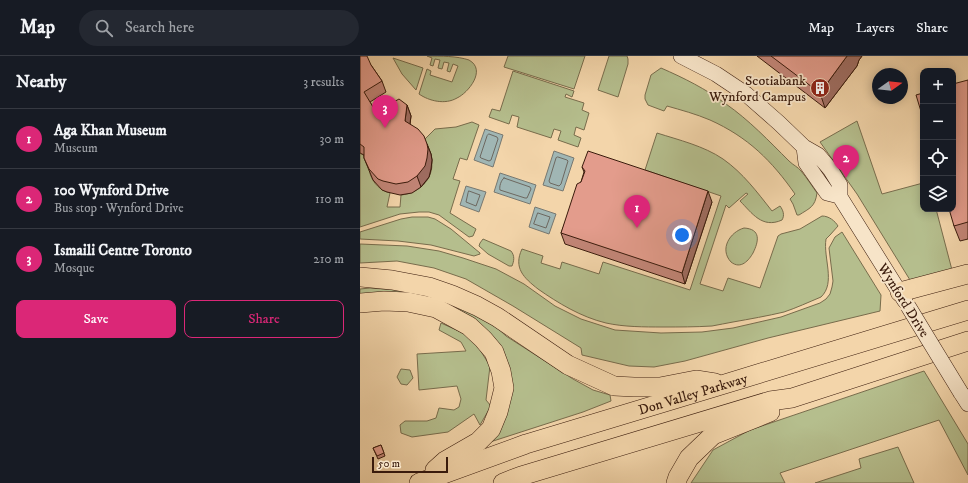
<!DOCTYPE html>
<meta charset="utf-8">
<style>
body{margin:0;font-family:"IM FELL DW Pica",serif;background:#242831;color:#f1f3f6}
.controls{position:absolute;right:12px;top:12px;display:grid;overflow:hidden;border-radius:8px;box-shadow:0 2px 10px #0003}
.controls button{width:36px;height:36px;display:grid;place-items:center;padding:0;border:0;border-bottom:1px solid #363941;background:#171b24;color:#f1f3f6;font:20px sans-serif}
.compass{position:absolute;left:512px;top:12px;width:36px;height:36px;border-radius:50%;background:#171b24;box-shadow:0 2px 10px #0003;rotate:75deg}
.scale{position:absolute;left:12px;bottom:10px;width:76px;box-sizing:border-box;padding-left:4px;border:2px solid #3a1b0c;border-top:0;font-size:11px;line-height:14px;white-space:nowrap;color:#3a1b0c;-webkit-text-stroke:3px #f7e4c8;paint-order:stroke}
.you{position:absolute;left:322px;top:179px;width:14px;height:14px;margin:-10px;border:3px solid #fff;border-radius:50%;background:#1a73e8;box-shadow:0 0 0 6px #1a73e833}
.badge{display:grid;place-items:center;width:26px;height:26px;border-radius:50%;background:#db2777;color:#fff;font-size:13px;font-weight:700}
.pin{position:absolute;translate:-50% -33px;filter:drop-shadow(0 1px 2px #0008)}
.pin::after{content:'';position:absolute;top:21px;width:14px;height:12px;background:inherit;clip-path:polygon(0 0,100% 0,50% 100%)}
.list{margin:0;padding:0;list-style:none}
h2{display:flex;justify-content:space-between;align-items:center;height:52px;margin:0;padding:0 16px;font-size:17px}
h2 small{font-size:13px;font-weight:400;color:#9ea1a6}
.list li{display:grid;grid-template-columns:26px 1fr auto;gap:12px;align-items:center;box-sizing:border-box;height:60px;padding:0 16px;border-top:1px solid #363941}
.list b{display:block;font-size:15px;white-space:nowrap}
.list p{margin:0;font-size:13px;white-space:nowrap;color:#9ea1a6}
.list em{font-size:13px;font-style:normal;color:#9ea1a6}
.actions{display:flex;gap:8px;padding:12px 16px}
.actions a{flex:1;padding:9px 0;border:1px solid #db2777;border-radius:8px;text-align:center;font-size:14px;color:#db2777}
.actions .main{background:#db2777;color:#fff}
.icon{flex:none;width:22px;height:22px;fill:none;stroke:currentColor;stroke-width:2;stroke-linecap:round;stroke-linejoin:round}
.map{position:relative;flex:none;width:608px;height:427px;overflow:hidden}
header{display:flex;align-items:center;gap:24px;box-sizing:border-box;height:56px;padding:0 20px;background:#171b24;border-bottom:1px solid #363941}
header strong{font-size:19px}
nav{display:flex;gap:22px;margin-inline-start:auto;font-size:14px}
.search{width:280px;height:36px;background:#242831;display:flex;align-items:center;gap:10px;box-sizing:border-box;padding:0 14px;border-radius:22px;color:#9ea1a6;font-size:15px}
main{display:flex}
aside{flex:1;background:#171b24}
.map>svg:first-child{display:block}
</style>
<header>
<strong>Map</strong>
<div class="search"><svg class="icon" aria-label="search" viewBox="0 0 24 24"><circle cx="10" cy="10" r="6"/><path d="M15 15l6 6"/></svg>Search here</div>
<nav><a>Map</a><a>Layers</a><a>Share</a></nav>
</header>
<main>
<aside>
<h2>Nearby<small>3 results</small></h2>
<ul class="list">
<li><span class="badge">1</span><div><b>Aga Khan Museum</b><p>Museum</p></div><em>30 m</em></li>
<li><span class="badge">2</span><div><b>100 Wynford Drive</b><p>Bus stop · Wynford Drive</p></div><em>110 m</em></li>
<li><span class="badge">3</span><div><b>Ismaili Centre Toronto</b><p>Mosque</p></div><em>210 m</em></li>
</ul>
<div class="actions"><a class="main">Save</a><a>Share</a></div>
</aside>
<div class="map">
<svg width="608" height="427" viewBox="0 0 608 427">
<rect width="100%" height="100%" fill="#f3d5aa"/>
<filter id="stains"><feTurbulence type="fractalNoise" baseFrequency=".005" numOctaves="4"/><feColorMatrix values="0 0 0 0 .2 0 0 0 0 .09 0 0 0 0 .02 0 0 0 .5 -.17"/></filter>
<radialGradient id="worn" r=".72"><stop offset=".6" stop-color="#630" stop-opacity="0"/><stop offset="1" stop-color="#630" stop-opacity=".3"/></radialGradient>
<path fill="#b5be8d" stroke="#786c4c" d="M67,0C81,0 97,0 109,4C127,14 108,37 97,42C85,49 69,45 59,38L67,13L71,15L70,19L92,26L98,10L93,8L90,16L87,15L89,7L84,6L82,13L78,12L80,4L75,3L73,10L70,9L72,2Z
M148,0H225L214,33L144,11Z
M249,0H267L268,3V8L258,41L238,34Z
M33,2L63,12L56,34L42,18Z
M301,12C324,22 346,33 366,48C389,64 409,85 429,105C433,109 438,111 441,115C447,122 452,130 457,137C455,151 450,152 439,159H437L433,148L430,143L435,138C412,105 388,81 350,64C336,58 321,54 307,50L304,55L288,49L285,43V39L291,19Z
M153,15L214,35L212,41L206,38L205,41L224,47L222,54L229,57L224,74L216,71L214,79L221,82L218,91L198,84L201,75L194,73L191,82L157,71L159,61L152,59L149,68L129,61L132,53L140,55Z
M497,65L522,138L563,127V153H576L592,214L550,224L497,138L460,86Z
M112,66L119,69L107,104L100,102L93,123L100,125L90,157L116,173L113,180L109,181L79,159L69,156H59L40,158L0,171V97L8,102C8,118 13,132 30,137L27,151H40L41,139C61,137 76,121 71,100C70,94 66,89 65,83L75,73L96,71Z
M297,77C319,84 344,90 363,103C383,117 397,136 412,155L420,150C423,154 425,159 422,164C402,173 392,157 380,145L388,138L386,137L369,152L366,149L340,228L363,235L368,222L400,232L418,180L421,178L440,173L462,160C469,160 475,165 478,170L470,179L466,183C463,202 476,227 461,241C449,246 436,252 424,256C407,260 390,263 373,266C366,267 359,269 352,270C336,271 319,271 303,271C284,271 264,271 246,267C221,261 198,247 178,233C164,222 153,212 162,193L183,200L181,207L200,213L202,206L239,218L243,206L330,234L361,140L285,114Z
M52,161H68L75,163L91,173L120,197V198L114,200L71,189L38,185L0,183V176L41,163Z
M384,172C401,173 399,185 393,197C389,204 381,214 371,206C359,193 370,176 384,172Z
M482,176L521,239L520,255L408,282L325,305L294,311L269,310L222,299L221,292L153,250L106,223L74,212L37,205L0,207V188L47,190L79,195L103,202L136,213L164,228L195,250L221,263L255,274L301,277L342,276L373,272L421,261L460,247L466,243L470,238L472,231L473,225L469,192L475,181Z
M123,183L151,195C155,200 154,205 152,210H149L128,198L119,190L120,187Z
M10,232L37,234L68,240L99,251L133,268L146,280L213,323L233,334L250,339L251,345L223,356L127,387L145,359L120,272L0,242V233Z
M81,267L112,281L130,310L126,344L131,350L120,369L114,358L88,376L52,381L41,377L40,369L45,365H67L76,362L79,352L94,354L99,351L101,343L97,330L59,334L57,298L106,295L101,286L79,274Z
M41,313L50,314L53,322L47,329L41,328L37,321Z
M564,315L608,388V419L579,364L420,417L425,427H331L353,394L390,374Z
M538,391L554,427H455L501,412L499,403Z"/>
<path fill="#a0b6b4" stroke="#777871" d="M125,73L143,79L133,111L114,104Z
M194,95L214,102L203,135L183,129Z
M140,117L176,129L170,148L134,136Z
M106,130L126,136L119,156L100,149Z
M175,151L196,158L189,178L169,171Z"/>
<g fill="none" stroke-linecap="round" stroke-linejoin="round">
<path stroke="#6d6860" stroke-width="1" d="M129,78L137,81L138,83L131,104L129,105L121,102L120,101L127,80Z
M198,101L207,104L208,105L201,128L199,130L190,127L189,125L196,102Z
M144,122L170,131L171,133L167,142H165L140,134C139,131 141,124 144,122Z
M109,135L120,139L116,150L106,146L108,137Z
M178,157L190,161L186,172L174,168Z"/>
<defs>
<path id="secondary" d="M321,0L356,18L386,38L419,67L444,91L458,99L470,113L480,129V141L545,245
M444,91L446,107L467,137L479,140
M601,337L608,348"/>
<g id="highway">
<path d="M0,221L32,224L69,231L92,239L117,250L137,261L208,309L254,330L274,331H300L336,324L355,327"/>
<path d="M540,236L608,218"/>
<path d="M0,247L24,245L48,246L76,252L109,270L123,283L134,296L141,315L144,332L138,356L131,373L118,386L85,405L75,414"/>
<path id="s1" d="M59,427L166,388L345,334L608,254"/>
<path d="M143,427L161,420L410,345L432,342L608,285"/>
<path d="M316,427L318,421L329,402L353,379L410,356"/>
</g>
</defs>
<use href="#secondary" stroke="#3a1b0c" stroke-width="16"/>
<use href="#highway" stroke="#3a1b0c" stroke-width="20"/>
<use href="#secondary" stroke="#f7e4c8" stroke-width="15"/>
<use href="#highway" stroke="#f3d5aa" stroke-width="19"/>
<defs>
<path id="secondary-bridge" d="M548,250L601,337"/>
</defs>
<use href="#secondary-bridge" stroke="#3a1b0c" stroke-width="16" stroke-linecap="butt"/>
<use href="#secondary-bridge" stroke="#f7e4c8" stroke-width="15"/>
</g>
<path fill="#c38678" stroke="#3a1b0c" d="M0,0L11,9L22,25L26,36L10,46L16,56L47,49L51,60L50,68L67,88L71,98L72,104L71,113L69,121L61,131L52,137L40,139L27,136L22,134L13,124L4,102V99L0,97Z
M397,0H502L499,4L497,10L465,52Z
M608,24V183L600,185L594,170Z
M222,111L352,146L325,228L205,188L201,177L221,126L224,116Z
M21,389L25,400L18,403L13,392Z"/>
<path fill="#9f6d62" stroke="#3a1b0c" d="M487,0H502L499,4L497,10L465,52L460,37Z
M47,49L51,60L49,75L45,65Z
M67,88L71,98L72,104L71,113L69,121L61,131L57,120Z
M348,135L352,146L325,228L322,217Z"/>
<path fill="#e39c8c" stroke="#3a1b0c" d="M0,0H7L11,9L22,25L4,36L16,56L39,43L47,49L45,65L58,73L64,80L67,88L68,93L67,102L65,110L57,120L48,126L36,128L23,125L18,123L9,113L4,102V91L0,88Z
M411,0H487L460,37Z
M608,24V166L594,170L589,153H593V28Z
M563,37V62L556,39Z
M228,95L348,135L322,217L201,177L217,128L221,126L225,115L222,111Z
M21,389L24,397L17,400L13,392Z"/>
<defs>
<symbol id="building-disc" viewBox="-11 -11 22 22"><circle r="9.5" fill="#8f2418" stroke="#f7e4c8"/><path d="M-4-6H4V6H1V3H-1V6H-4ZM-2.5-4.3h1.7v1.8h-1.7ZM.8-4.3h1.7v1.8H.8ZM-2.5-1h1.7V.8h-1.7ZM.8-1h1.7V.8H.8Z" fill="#fff"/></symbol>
</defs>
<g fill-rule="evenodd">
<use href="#building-disc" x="449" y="21" width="22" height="22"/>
</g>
<g text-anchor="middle" stroke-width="3.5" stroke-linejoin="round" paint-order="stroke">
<g font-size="14" fill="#3a1b0c" stroke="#f7e4c8" text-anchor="end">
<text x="446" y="29">Scotiabank<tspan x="446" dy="16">Wynford Campus</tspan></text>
</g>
<g font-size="14" fill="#3a1b0c" stroke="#f7e4c8">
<text transform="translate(544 244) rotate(58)" y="5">Wynford Drive</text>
<text dy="5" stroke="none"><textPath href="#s1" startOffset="288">Don Valley Parkway</textPath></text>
</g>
</g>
<rect width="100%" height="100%" filter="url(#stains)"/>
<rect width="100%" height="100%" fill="url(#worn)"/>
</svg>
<div class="controls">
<button>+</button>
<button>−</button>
<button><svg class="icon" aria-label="locate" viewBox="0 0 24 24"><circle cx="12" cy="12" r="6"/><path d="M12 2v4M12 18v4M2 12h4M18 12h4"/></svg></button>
<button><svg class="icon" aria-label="layers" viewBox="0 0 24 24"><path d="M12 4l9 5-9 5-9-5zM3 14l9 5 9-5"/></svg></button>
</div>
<svg class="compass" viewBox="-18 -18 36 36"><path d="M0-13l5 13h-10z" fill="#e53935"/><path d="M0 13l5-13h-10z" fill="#9ea1a6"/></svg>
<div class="scale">50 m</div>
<div class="you"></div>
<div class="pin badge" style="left:277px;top:172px">1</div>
<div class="pin badge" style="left:486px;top:122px">2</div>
<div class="pin badge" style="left:25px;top:72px">3</div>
</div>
</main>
